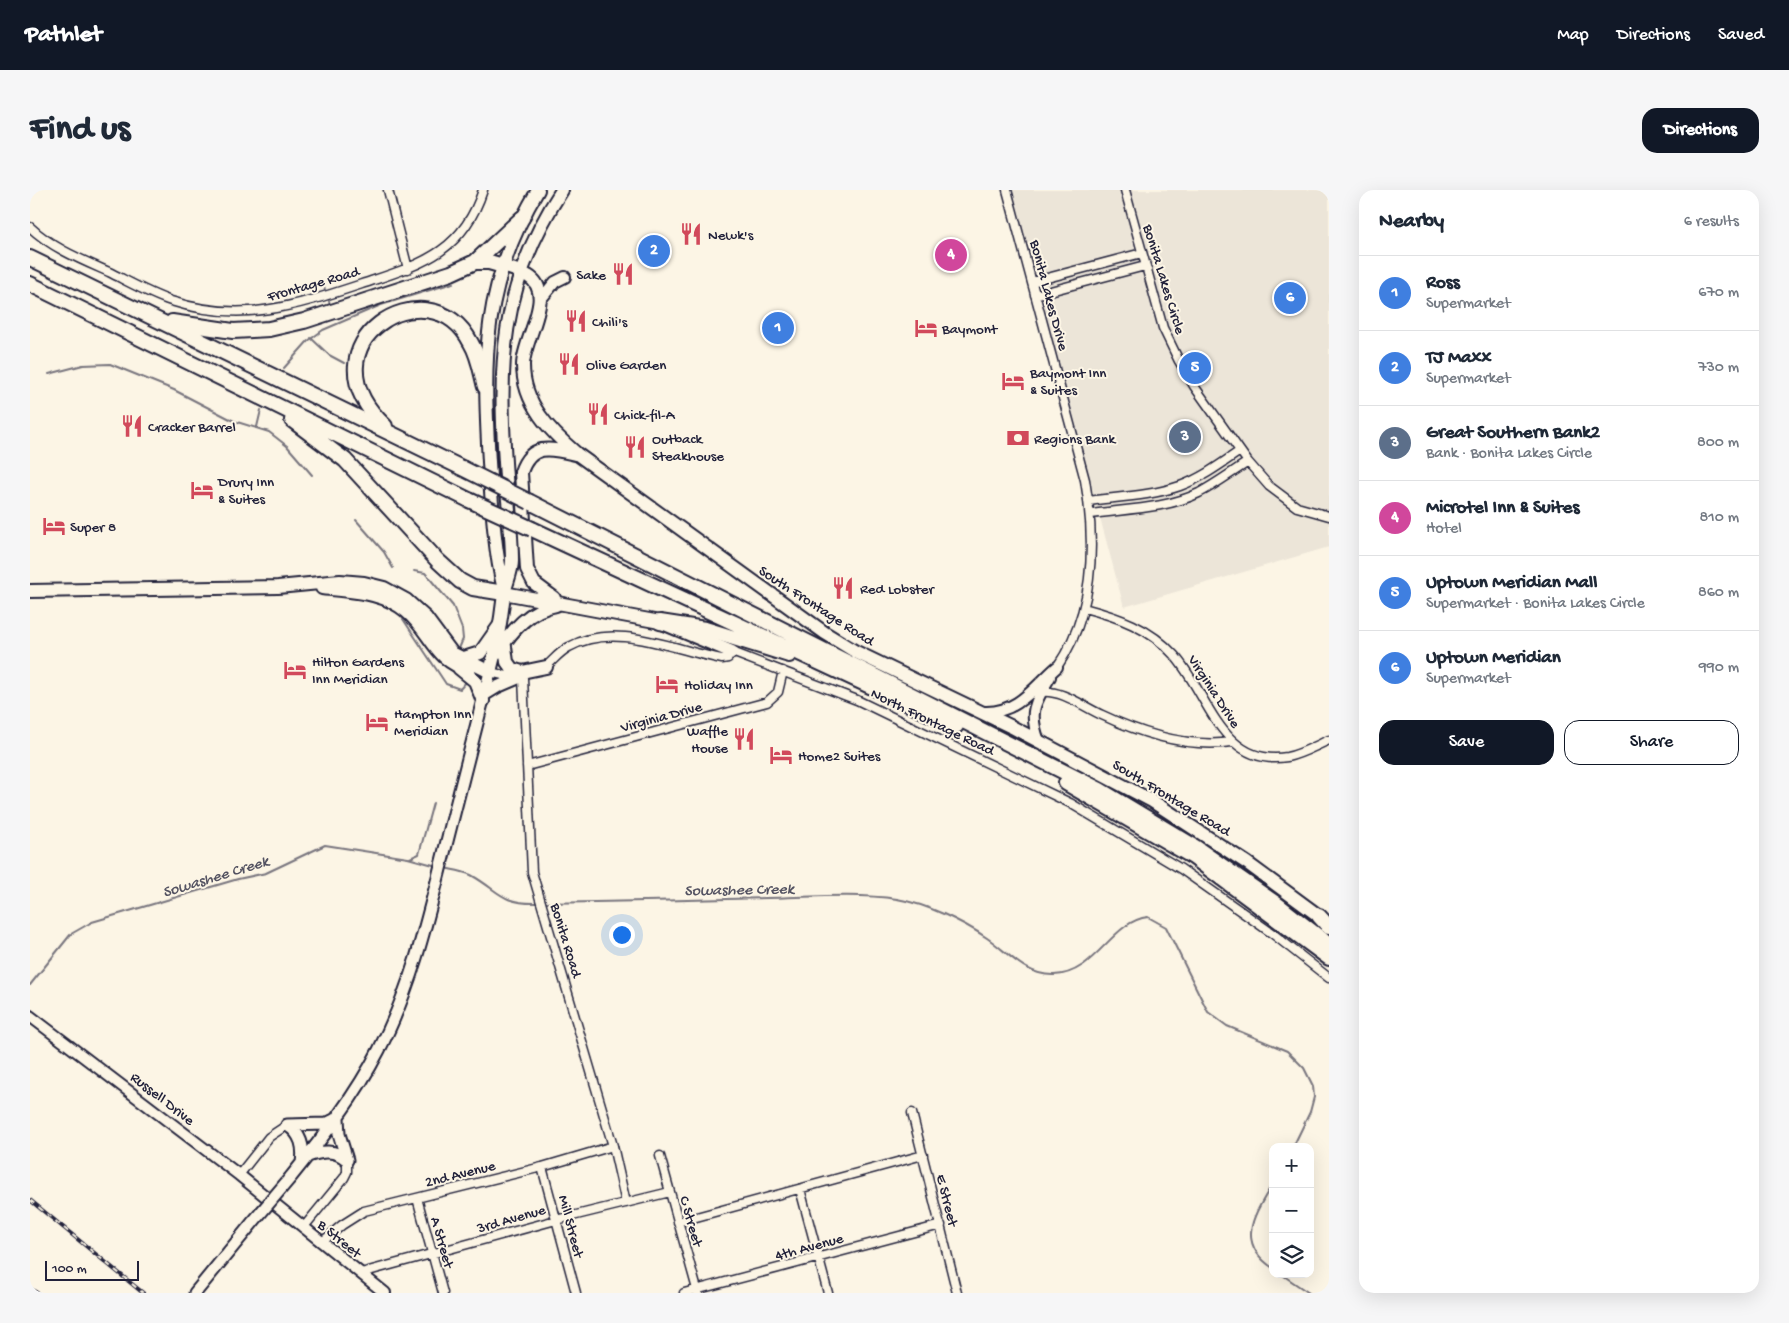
<!DOCTYPE html>
<meta charset="utf-8">
<style>
body{margin:0;font-family:"Gochi Hand",sans-serif;background:#f6f6f7;color:#1f2937}
.controls{position:absolute;right:15px;bottom:15px;display:grid;overflow:hidden;border-radius:10px;box-shadow:0 5px 20px #0002}
.controls button{width:45px;height:45px;display:grid;place-items:center;padding:0;border:0;border-bottom:1px solid #e0e1e3;background:#fff;color:#1f2937;font:25px sans-serif}
.scale{position:absolute;left:15px;bottom:12px;width:94px;box-sizing:border-box;padding-left:5px;border:2px solid #22223b;border-top:0;font-size:14px;line-height:18px;white-space:nowrap;color:#22223b;-webkit-text-stroke:4px #fcf5e5;paint-order:stroke}
.you{position:absolute;left:591px;top:744px;width:18px;height:18px;margin:-12px;border:4px solid #fff;border-radius:50%;background:#1a73e8;box-shadow:0 0 0 8px #1a73e833}
.badge{display:grid;place-items:center;width:32px;height:32px;border-radius:50%;background:#111827;color:#fff;font-size:16px;font-weight:700}
.pin{position:absolute;translate:-50% -50%;border:2px solid #fff;box-shadow:0 1px 5px #0006}
.list{margin:0;padding:0;list-style:none}
h2{display:flex;justify-content:space-between;align-items:center;height:65px;margin:0;padding:0 20px;font-size:21px}
h2 small{font-size:16px;font-weight:400;color:#747a83}
.list li{display:grid;grid-template-columns:32px 1fr auto;gap:15px;align-items:center;box-sizing:border-box;height:75px;padding:0 20px;border-top:1px solid #e0e1e3}
.list b{display:block;font-size:19px;white-space:nowrap}
.list p{margin:0;font-size:16px;white-space:nowrap;color:#747a83}
.list em{font-size:16px;font-style:normal;color:#747a83}
.actions{display:flex;gap:10px;padding:15px 20px}
.actions a{flex:1;padding:11px 0;border:1px solid #111827;border-radius:15px;text-align:center;font-size:18px;color:#111827}
.actions .main{background:#111827;color:#fff}
.icon{flex:none;width:28px;height:28px;fill:none;stroke:currentColor;stroke-width:2;stroke-linecap:round;stroke-linejoin:round}
.map{position:relative;flex:none;width:1299px;height:1103px;overflow:hidden;border-radius:15px}
header{display:flex;align-items:center;gap:30px;box-sizing:border-box;height:70px;padding:0 25px;background:#111827;color:#fff}
header strong{font-size:24px}
nav{display:flex;gap:28px;margin-inline-start:auto;font-size:18px}
.intro{display:flex;align-items:center;justify-content:space-between;box-sizing:border-box;height:120px;padding:0 30px}
h1{margin:0;font-size:35px}
.button{padding:12px 22px;border-radius:15px;background:#111827;color:#fff;font-size:18px;font-weight:700}
main{display:flex;gap:30px;padding:0 30px}
aside{flex:1;background:#fff;border-radius:15px;box-shadow:0 5px 20px #0002}
.map>svg:first-child{display:block}
</style>
<header>
<strong>Pathlet</strong>
<nav><a>Map</a><a>Directions</a><a>Saved</a></nav>
</header>
<div class="intro"><h1>Find us</h1><a class="button">Directions</a></div>
<main>
<div class="map">
<svg width="1299" height="1103" viewBox="0 0 1299 1103">
<rect width="100%" height="100%" fill="#fcf5e5"/>
<filter id="ink" filterUnits="userSpaceOnUse"><feTurbulence type="fractalNoise" baseFrequency=".02" numOctaves="2"/><feDisplacementMap in="SourceGraphic" scale="10" xChannelSelector="R" yChannelSelector="G"/><feConvolveMatrix kernelMatrix="1 2 1 2 8 2 1 2 1" color-interpolation-filters="sRGB"/></filter>
<g filter="url(#ink)">
<path fill="#ece5d8" d="M982,0H1299V357L1094,417Z"/>
<g fill="none" stroke-linecap="round" stroke-linejoin="round">
<path stroke="#78757e" stroke-width="2" d="M294,96L295,100
M299,111L300,115
M281,148L299,165L314,173
M254,178L278,151L293,140L351,115L423,93
M19,184L53,175L80,174L144,200L204,231L239,242L257,256L282,285
M227,237L231,220
M326,330L354,362L363,378
M384,381L395,383L423,416L432,439L433,449L428,461
M369,423L416,494L430,499L437,491
M380,668L389,664L403,613
M414,678C423,680 433,681 441,685C470,701 470,714 508,713
M515,713C589,712 664,710 738,708C780,707 825,703 867,709C896,714 932,731 957,748C978,762 995,786 1024,785C1066,784 1081,731 1118,727L1136,737L1178,822L1197,836L1257,861L1274,878L1283,896L1284,907L1280,922L1263,957
M0,795L41,744L62,732L208,689L236,683L295,655L378,668L407,676
M1243,993C1225,1024 1204,1052 1243,1078
M1251,1084L1279,1103"/>
<defs>
<path id="minor" d="M358,0L378,79
M977,0L1055,290C1066,354 1065,422 1027,477
M1095,0L1133,138L1149,171L1164,196L1218,272L1239,296L1267,317L1299,326
M0,37C22,58 52,70 79,82C99,92 120,104 141,111C215,135 271,114 341,91C396,73 434,59 453,0
M1002,92L1112,63
M1005,105L1115,76
M1058,311C1088,307 1121,306 1150,296C1172,288 1191,274 1210,261
M1060,324C1096,319 1136,319 1169,303C1186,294 1202,282 1218,272
M1054,418C1088,427 1120,438 1144,465C1178,502 1191,578 1257,567C1272,564 1285,556 1299,550
M513,479C522,472 529,462 539,457C585,431 644,460 692,469L698,468L702,462L827,510L1040,613L1151,679L1243,744L1299,788
M460,482L486,488
M493,488L502,682L583,956L596,1013
M1011,502C1033,500 1052,516 1072,525C1112,544 1158,558 1202,552
M497,576L737,512L748,502L753,481
M882,923L927,1103
M630,966L668,1103
M512,977L546,1103
M209,985L239,947L257,935
M770,999L798,1103
M387,1008L413,1103
M648,1032L893,965
M273,1038L314,988L317,982V970
M292,1052L312,1035L334,1021L512,977L583,956
M331,1083L526,1030L640,1002
M654,1103L911,1035"/>
<path id="tertiary" d="M511,109L525,92L535,87
M955,522C988,523 1004,497 1027,477
M1009,551C998,522 1005,512 1020,487
M0,826L209,985L355,1103"/>
<path id="secondary" d="M454,505L467,497L488,488
M308,928L309,944L317,970
M257,935L296,934L306,929
M257,935C272,944 274,958 272,973
M278,966C292,961 305,959 317,970
M260,988C293,947 325,907 349,860C382,797 398,727 415,659C430,600 445,541 460,482
M165,1103L223,1032"/>
<path id="primary" d="M473,76C481,79 490,81 498,86C527,103 493,149 493,175C493,214 520,241 547,264L795,443L826,462L982,537L1122,611L1217,673L1289,726
M292,398C322,402 351,401 376,421C401,441 404,471 439,480
M474,400C464,358 462,315 459,272C453,167 452,94 508,0
M0,401L248,397L310,391L334,393L354,398L376,410L396,428L422,463L460,482
M474,403L630,432L702,462
M524,408L504,393L497,379L491,282C501,253 520,258 545,264
M474,449L477,472L482,479L492,482L516,477
M468,462C482,440 500,419 526,415
M431,469L450,463L469,436
M429,478L445,491L453,511
M460,482C467,456 471,430 474,404C476,393 482,382 482,371C482,343 478,315 476,287C468,176 469,97 532,0"/>
<path id="motorway" d="M0,68L432,278
M445,72H459L473,76
M0,94L439,310
M142,132L203,141L239,139L274,131L421,83L445,72L492,28
M262,230L315,270L408,371L430,391L443,398L474,403
M355,236C268,155 399,72 441,153C449,166 451,182 455,197
M500,312L1070,600L1165,657L1248,715L1299,755
M502,339L926,536
M630,432L675,439L759,465
M1036,593L1163,667L1299,768
M1289,726L1299,737"/>
</defs>
<use href="#minor" stroke="#22223b" stroke-width="11"/>
<use href="#tertiary" stroke="#22223b" stroke-width="14"/>
<use href="#secondary" stroke="#22223b" stroke-width="15"/>
<use href="#primary" stroke="#22223b" stroke-width="16"/>
<use href="#motorway" stroke="#22223b" stroke-width="18"/>
<use href="#minor" stroke="#fcf5e5" stroke-width="8"/>
<use href="#tertiary" stroke="#fcf5e5" stroke-width="10"/>
<use href="#secondary" stroke="#fcf5e5" stroke-width="11"/>
<use href="#primary" stroke="#fcf5e5" stroke-width="12"/>
<use href="#motorway" stroke="#fcf5e5" stroke-width="14"/>
<defs>
<path id="rail" d="M0,1010L113,1103
M0,1099L7,1103"/>
</defs>
<use href="#rail" stroke="#22223b" stroke-width="4"/>
<use href="#rail" stroke="#fcf5e5" stroke-width="2" stroke-dasharray="5.5" stroke-linecap="butt"/>
<defs>
<path id="secondary-bridge" d="M223,1032L260,988"/>
<path id="motorway-bridge" d="M432,278L500,312
M439,310L502,339"/>
</defs>
<use href="#secondary-bridge" stroke="#22223b" stroke-width="15" stroke-linecap="butt"/>
<use href="#motorway-bridge" stroke="#22223b" stroke-width="18" stroke-linecap="butt"/>
<use href="#secondary-bridge" stroke="#fcf5e5" stroke-width="11"/>
<use href="#motorway-bridge" stroke="#fcf5e5" stroke-width="14"/>
</g>
</g>
<defs>
<symbol id="restaurant-bare" viewBox="-9 -9 18 18"><path d="M-5-6h1v4h1v-4h1v4h1v-4h1v5L-1.5 .5V6h-2V.5L-5-1ZM5-6V6H3V1.5H1.5Q1.5-4 5-6Z" fill="#d1495b" stroke="#fcf5e5" stroke-width="2.5" paint-order="stroke"/></symbol>
<symbol id="hotel-bare" viewBox="-9 -9 18 18"><path d="M-6-4.5h1.5V1H6V5H4.5V3h-9V5H-6ZM-4 0a1.8 1.8 0 1 1 3.6 0ZM.5 0V-2.5h3Q6-2.5 6 0Z" fill="#d1495b" stroke="#fcf5e5" stroke-width="2.5" paint-order="stroke"/></symbol>
<symbol id="bank-bare" viewBox="-9 -9 18 18"><path d="M-6-4H6V4H-6ZM0-2.3a2.3 2.3 0 1 0 0 4.6a2.3 2.3 0 1 0 0-4.6Z" fill="#d1495b" stroke="#fcf5e5" stroke-width="2.5" paint-order="stroke"/></symbol>
</defs>
<g fill-rule="evenodd">
<use href="#restaurant-bare" x="645" y="28" width="32" height="32"/>
<use href="#restaurant-bare" x="577" y="68" width="32" height="32"/>
<use href="#restaurant-bare" x="530" y="115" width="32" height="32"/>
<use href="#hotel-bare" x="880" y="122" width="32" height="32"/>
<use href="#restaurant-bare" x="523" y="158" width="32" height="32"/>
<use href="#hotel-bare" x="967" y="175" width="32" height="32"/>
<use href="#restaurant-bare" x="552" y="208" width="32" height="32"/>
<use href="#restaurant-bare" x="86" y="220" width="32" height="32"/>
<use href="#bank-bare" x="972" y="232" width="32" height="32"/>
<use href="#restaurant-bare" x="589" y="241" width="32" height="32"/>
<use href="#hotel-bare" x="156" y="284" width="32" height="32"/>
<use href="#hotel-bare" x="8" y="320" width="32" height="32"/>
<use href="#restaurant-bare" x="797" y="382" width="32" height="32"/>
<use href="#hotel-bare" x="249" y="464" width="32" height="32"/>
<use href="#hotel-bare" x="621" y="478" width="32" height="32"/>
<use href="#hotel-bare" x="331" y="516" width="32" height="32"/>
<use href="#restaurant-bare" x="698" y="533" width="32" height="32"/>
<use href="#hotel-bare" x="735" y="549" width="32" height="32"/>
</g>
<g text-anchor="middle" stroke-width="4" stroke-linejoin="round" paint-order="stroke">
<g font-size="15" fill="#22223b" stroke="#fcf5e5" text-anchor="start">
<text x="678" y="49">Newk's</text>
<text x="576" y="89" text-anchor="end">Sake</text>
<text x="562" y="136">Chili's</text>
<text x="912" y="143">Baymont</text>
<text x="556" y="179">Olive Garden</text>
<text x="1000" y="187">Baymont Inn<tspan x="1000" dy="17">&amp; Suites</tspan></text>
<text x="584" y="229">Chick-fil-A</text>
<text x="118" y="241">Cracker Barrel</text>
<text x="622" y="253">Outback<tspan x="622" dy="17">Steakhouse</tspan></text>
<text x="1004" y="253">Regions Bank</text>
<text x="188" y="296">Drury Inn<tspan x="188" dy="17">&amp; Suites</tspan></text>
<text x="40" y="341">Super 8</text>
<text x="830" y="403">Red Lobster</text>
<text x="282" y="476">Hilton Gardens<tspan x="282" dy="17">Inn Meridian</tspan></text>
<text x="654" y="499">Holiday Inn</text>
<text x="364" y="528">Hampton Inn<tspan x="364" dy="17">Meridian</tspan></text>
<text x="698" y="545" text-anchor="end">Waffle<tspan x="698" dy="17">House</tspan></text>
<text x="768" y="570">Home2 Suites</text>
</g>
<g font-size="15" fill="#22223b" stroke="#fcf5e5">
<text transform="translate(1135 89) rotate(73)" y="5">Bonita Lakes Circle</text>
<text transform="translate(283 93) rotate(-16)" y="5">Frontage Road</text>
<text transform="translate(1020 105) rotate(75)" y="5">Bonita Lakes Drive</text>
<text transform="translate(787 415) rotate(33)" y="5">South Frontage Road</text>
<text transform="translate(1185 501) rotate(57)" y="5">Virginia Drive</text>
<text transform="translate(631 526) rotate(-15)" y="5">Virginia Drive</text>
<text transform="translate(903 531) rotate(26)" y="5">North Frontage Road</text>
<text transform="translate(1142 607) rotate(31)" y="5">South Frontage Road</text>
<text transform="translate(537 750) rotate(73)" y="5">Bonita Road</text>
<text transform="translate(133 908) rotate(38)" y="5">Russell Drive</text>
<text transform="translate(430 983) rotate(-14)" y="5">2nd Avenue</text>
<text transform="translate(918 1010) rotate(76)" y="5">E Street</text>
<text transform="translate(481 1028) rotate(-16)" y="5">3rd Avenue</text>
<text transform="translate(662 1031) rotate(74)" y="5">C Street</text>
<text transform="translate(542 1036) rotate(75)" y="5">Mill Street</text>
<text transform="translate(310 1048) rotate(39)" y="5">B Street</text>
<text transform="translate(413 1052) rotate(74)" y="5">A Street</text>
<text transform="translate(779 1056) rotate(-15)" y="5">4th Avenue</text>
</g>
<g font-size="16" font-style="italic" fill="#545362" stroke="#fcf5e5">
<text transform="translate(185 685) rotate(-17)" y="6">Sowashee Creek</text>
<text transform="translate(709 698) rotate(-1)" y="6">Sowashee Creek</text>
</g>
</g>
</svg>
<div class="controls">
<button>+</button>
<button>−</button>
<button><svg class="icon" aria-label="layers" viewBox="0 0 24 24"><path d="M12 4l9 5-9 5-9-5zM3 14l9 5 9-5"/></svg></button>
</div>
<div class="scale">100 m</div>
<div class="you"></div>
<div class="pin badge" style="left:748px;top:138px;background:#3f7fe0">1</div>
<div class="pin badge" style="left:624px;top:61px;background:#3f7fe0">2</div>
<div class="pin badge" style="left:1155px;top:247px;background:#5c6f8a">3</div>
<div class="pin badge" style="left:921px;top:65px;background:#d1479c">4</div>
<div class="pin badge" style="left:1165px;top:178px;background:#3f7fe0">5</div>
<div class="pin badge" style="left:1260px;top:108px;background:#3f7fe0">6</div>
</div>
<aside>
<h2>Nearby<small>6 results</small></h2>
<ul class="list">
<li><span class="badge" style="background:#3f7fe0">1</span><div><b>Ross</b><p>Supermarket</p></div><em>670 m</em></li>
<li><span class="badge" style="background:#3f7fe0">2</span><div><b>TJ Maxx</b><p>Supermarket</p></div><em>730 m</em></li>
<li><span class="badge" style="background:#5c6f8a">3</span><div><b>Great Southern Bank2</b><p>Bank · Bonita Lakes Circle</p></div><em>800 m</em></li>
<li><span class="badge" style="background:#d1479c">4</span><div><b>Microtel Inn &amp; Suites</b><p>Hotel</p></div><em>810 m</em></li>
<li><span class="badge" style="background:#3f7fe0">5</span><div><b>Uptown Meridian Mall</b><p>Supermarket · Bonita Lakes Circle</p></div><em>860 m</em></li>
<li><span class="badge" style="background:#3f7fe0">6</span><div><b>Uptown Meridian</b><p>Supermarket</p></div><em>990 m</em></li>
</ul>
<div class="actions"><a class="main">Save</a><a>Share</a></div>
</aside>
</main>
